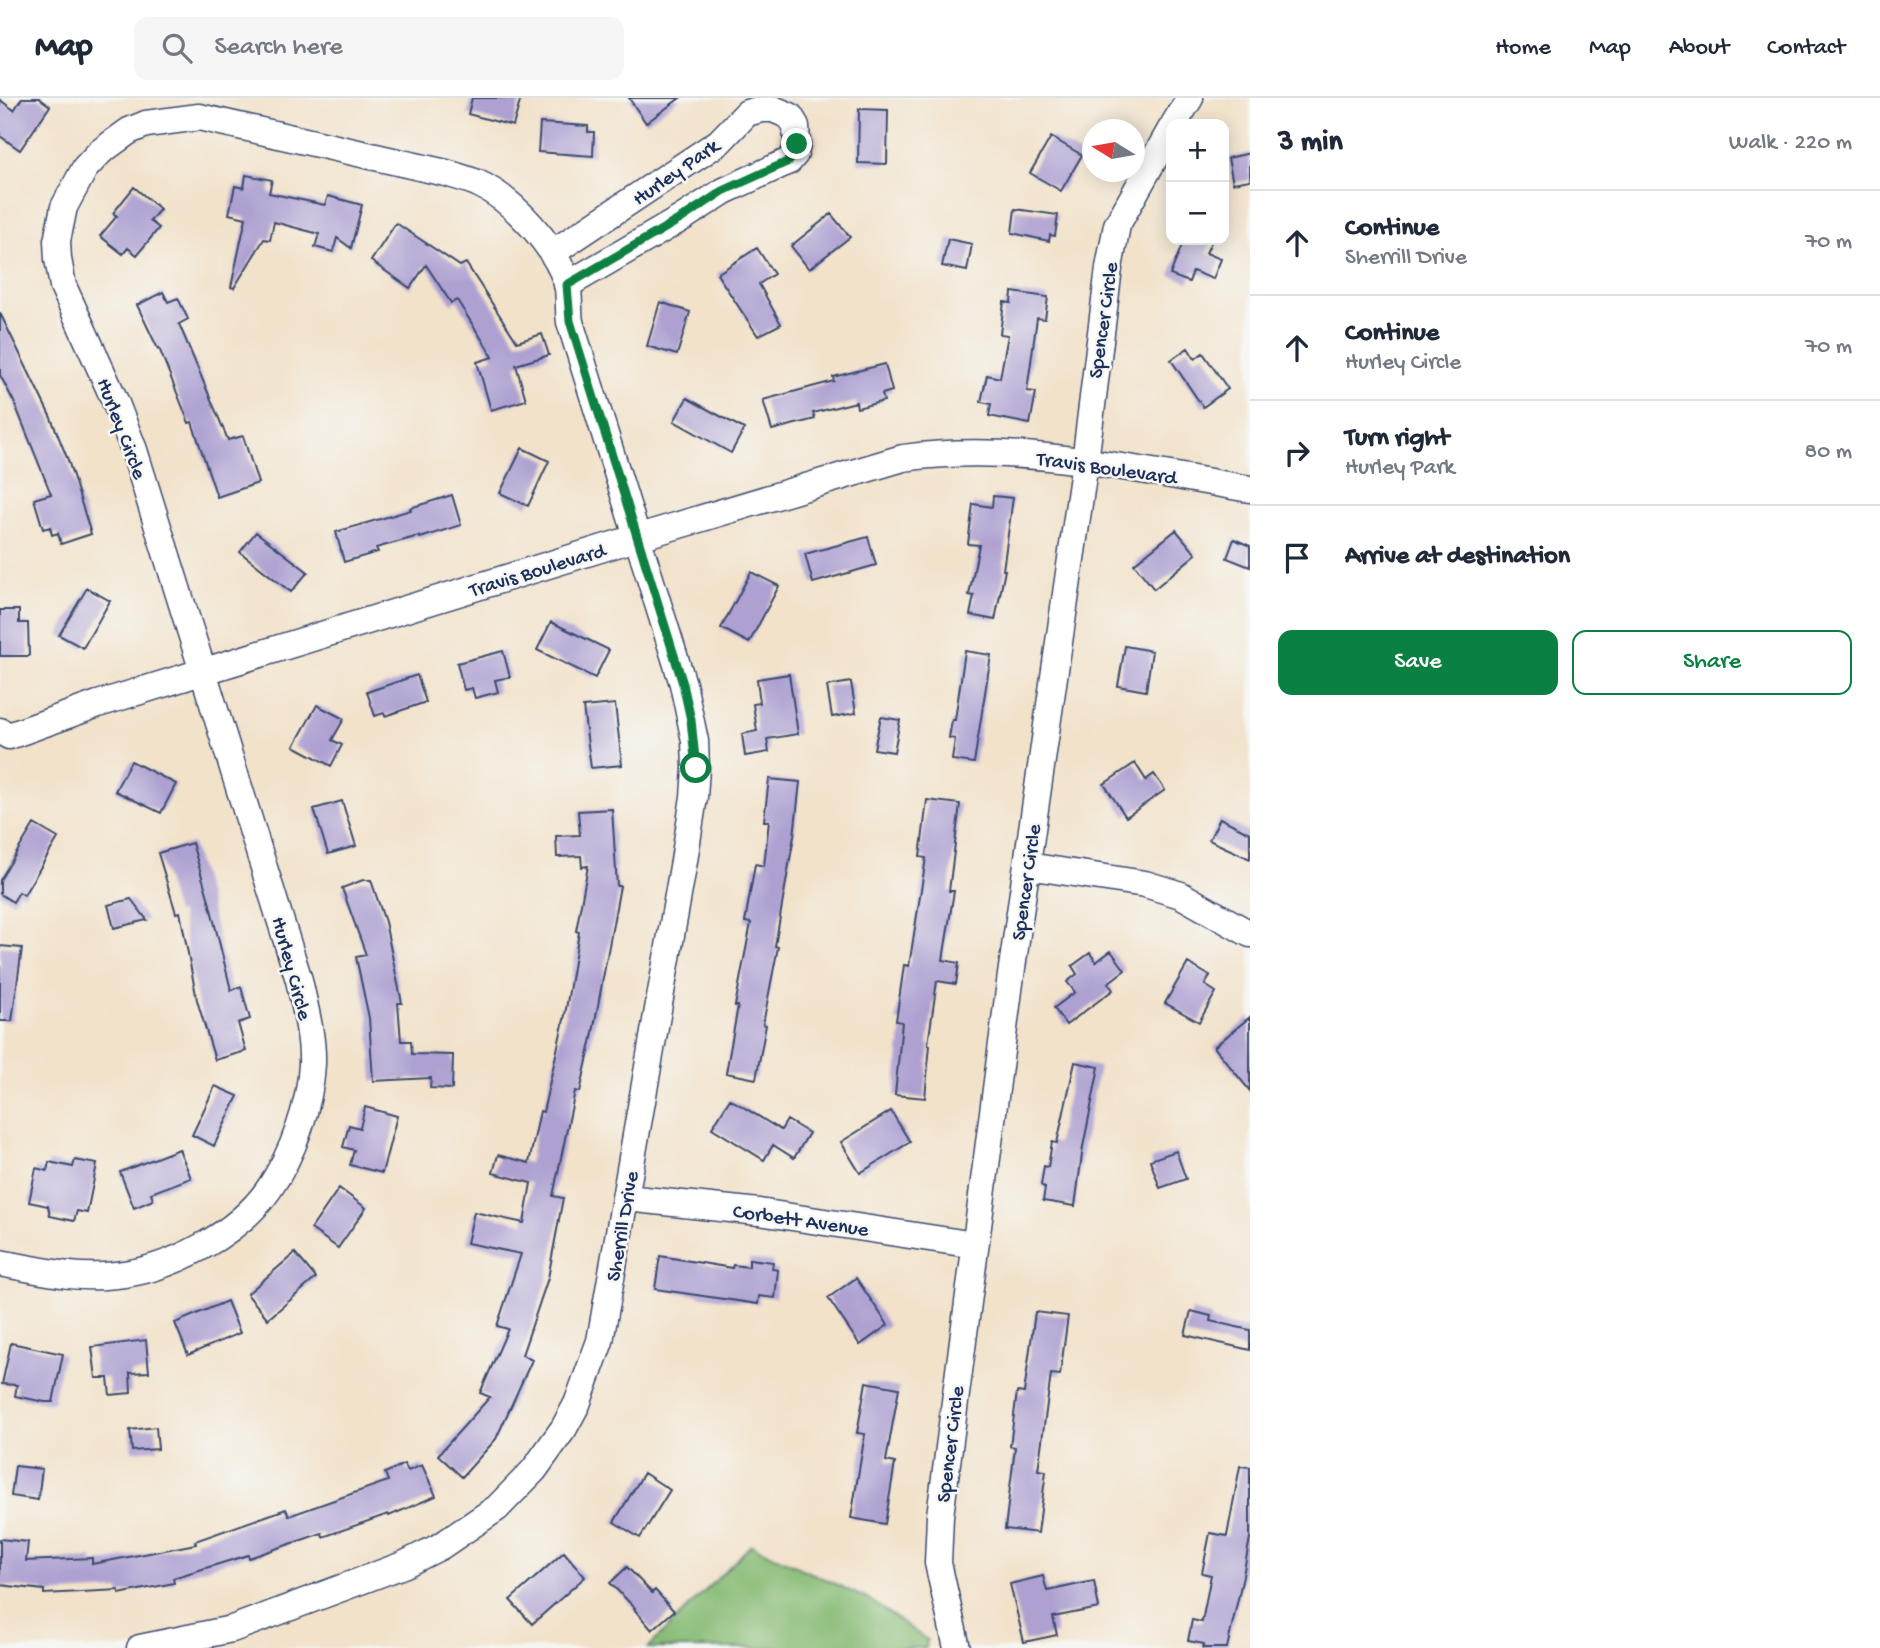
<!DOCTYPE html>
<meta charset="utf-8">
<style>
body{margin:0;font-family:"Gochi Hand",sans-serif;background:#f6f6f7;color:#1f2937}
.controls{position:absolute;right:21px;top:21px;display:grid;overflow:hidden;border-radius:14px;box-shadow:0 4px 18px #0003}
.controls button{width:63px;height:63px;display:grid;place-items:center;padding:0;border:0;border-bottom:2px solid #e0e1e3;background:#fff;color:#1f2937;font:35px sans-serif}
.compass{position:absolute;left:1082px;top:21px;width:63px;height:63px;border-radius:50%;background:#fff;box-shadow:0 4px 18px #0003;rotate:281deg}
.stop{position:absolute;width:21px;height:21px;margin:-16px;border:5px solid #0b8043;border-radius:50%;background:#fff}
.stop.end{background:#0b8043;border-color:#fff;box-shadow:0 2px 7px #0008}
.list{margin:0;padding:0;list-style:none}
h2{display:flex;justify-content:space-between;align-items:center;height:91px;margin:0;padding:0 28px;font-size:30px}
h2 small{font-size:23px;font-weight:400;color:#747a83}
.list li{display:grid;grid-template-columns:46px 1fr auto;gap:21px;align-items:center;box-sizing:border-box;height:105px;padding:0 28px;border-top:2px solid #e0e1e3}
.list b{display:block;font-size:26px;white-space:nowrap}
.list p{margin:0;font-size:23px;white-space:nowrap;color:#747a83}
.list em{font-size:23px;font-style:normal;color:#747a83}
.actions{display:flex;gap:14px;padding:21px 28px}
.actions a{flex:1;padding:16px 0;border:2px solid #0b8043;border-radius:14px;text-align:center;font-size:24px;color:#0b8043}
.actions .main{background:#0b8043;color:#fff}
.icon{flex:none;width:38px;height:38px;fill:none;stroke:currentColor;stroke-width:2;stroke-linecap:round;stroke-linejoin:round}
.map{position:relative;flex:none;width:1250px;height:1550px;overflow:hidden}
header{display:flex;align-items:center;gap:42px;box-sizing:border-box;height:98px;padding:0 35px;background:#fff;border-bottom:2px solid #e0e1e3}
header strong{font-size:33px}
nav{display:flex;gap:38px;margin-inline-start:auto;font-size:24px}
.search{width:490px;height:63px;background:#f6f6f7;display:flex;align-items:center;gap:18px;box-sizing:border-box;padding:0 24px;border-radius:14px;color:#747a83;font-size:26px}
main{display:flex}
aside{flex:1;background:#fff}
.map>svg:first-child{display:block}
</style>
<header>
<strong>Map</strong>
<div class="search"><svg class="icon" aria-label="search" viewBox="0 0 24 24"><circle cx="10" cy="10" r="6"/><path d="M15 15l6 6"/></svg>Search here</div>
<nav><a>Home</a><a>Map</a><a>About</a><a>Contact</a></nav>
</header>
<main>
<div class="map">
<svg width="1250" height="1550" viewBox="0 0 1250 1550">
<rect width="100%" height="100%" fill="#f6f6f2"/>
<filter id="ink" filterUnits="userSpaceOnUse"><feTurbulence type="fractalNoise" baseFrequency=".0143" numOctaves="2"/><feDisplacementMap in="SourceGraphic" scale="14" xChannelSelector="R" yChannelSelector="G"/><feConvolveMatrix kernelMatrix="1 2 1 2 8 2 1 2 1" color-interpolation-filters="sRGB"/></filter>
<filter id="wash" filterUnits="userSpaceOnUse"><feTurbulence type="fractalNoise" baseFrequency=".00686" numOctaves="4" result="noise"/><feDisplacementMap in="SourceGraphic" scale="28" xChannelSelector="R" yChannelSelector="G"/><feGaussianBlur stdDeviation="1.57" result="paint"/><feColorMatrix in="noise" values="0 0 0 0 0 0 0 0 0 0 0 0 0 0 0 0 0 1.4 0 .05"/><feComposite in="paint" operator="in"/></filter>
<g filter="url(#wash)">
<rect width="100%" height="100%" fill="#f2e2ca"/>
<path fill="#87bb75" stroke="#51756a" stroke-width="2" d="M751,1447L870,1502L927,1542L926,1550H648Z"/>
<g id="blocks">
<path fill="#aea1d2" d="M22,0H39L50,8L20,52L0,38V2L14,12Z
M472,0H521L513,28L468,16Z
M629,0H680L646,25Z
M859,11L888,12L887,66L858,65Z
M540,25L588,28V34H594L593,58L538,54Z
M1051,39L1082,57L1061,93L1030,75Z
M1250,55V82L1233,85L1228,60Z
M246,77L272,82L269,95L325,107L328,98L362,107L351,150L337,140L333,154L315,149L319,136L274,124L270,142L264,141L234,190L231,189L246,120L229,116L235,88L244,90Z
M134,89L160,111L150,123L159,130L137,157L128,150L123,156L100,138L117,118L113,115Z
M1015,111L1058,117L1055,138L1050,137L1049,143L1012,135Z
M831,116L850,139L809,171L791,148Z
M396,125L460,168L466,165L517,244L542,236L549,257L516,267L526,302L491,312L477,264L493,259L457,202L451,205L426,167L410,190L371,163Z
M948,141L972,146L967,173L942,168Z
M1184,142H1212L1206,155L1221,161L1213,181L1193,173L1189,184L1170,177Z
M757,150L774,176L759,186L781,226L758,238L717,176Z
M163,194L168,204L178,200L188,221L179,226L228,342L243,338L258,385L217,399L192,324L189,325L159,250L158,251L137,207Z
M1012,194L1048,199L1045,221L1037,220L1027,293L1036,294L1030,326L989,318L991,306L981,304L987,277L1000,280L1008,237L1000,236L1004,204L1011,205Z
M660,204L690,214L677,257L647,248Z
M0,215L51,320L68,362L91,436L61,446L58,435L52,437L50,429L43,431L34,401L51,396L14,304L0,277Z
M1188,250L1195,261L1203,255L1228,291L1203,309L1171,262Z
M885,266L892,293L882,296L884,303L857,310L856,304L813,315L815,321L772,332L763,302L834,283L833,279Z
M687,300L744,331L731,355L674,323Z
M522,350L549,363L528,408L500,395Z
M452,397L461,427L420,440L419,438L376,450L378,454L344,464L336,434L411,412L410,410Z
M993,398L1013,400L1003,472H1005L995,522L970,517L974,498L969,497L979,447L968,446L973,406L992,409Z
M1176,432L1196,456L1154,491L1134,466Z
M256,434L308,474L291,494L240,454Z
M868,439L876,467L813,485L805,456Z
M1234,441L1250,448V469L1227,460Z
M751,474L779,488L749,545L721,530Z
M87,490L110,503L83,550L59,537Z
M0,512H19V525H28L29,558H0Z
M551,524L609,552L595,580L537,552Z
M1125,548L1152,553L1146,593L1118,588Z
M503,553L510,579L495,582L498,594L475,600L472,590L464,592L457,565Z
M965,553L991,557L974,665L952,662L955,641L949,640L952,622H955Z
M789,576L798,636L767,641L769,654L745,658L742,636L757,633L753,606L760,605L757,581Z
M417,577L426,604L385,618L384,615L375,618L367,594Z
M851,584L856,615L832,619L827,588Z
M615,606L622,667L591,670L583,609Z
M317,607L344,621L332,642L342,647L331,668L294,648Z
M881,619L900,622L894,654L874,651Z
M131,663L176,686L161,715L115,693Z
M1135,665L1146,682L1154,676L1165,692L1126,719L1104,686Z
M769,681L800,684L794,738L775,848L778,849L763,926L766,927L756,981L726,975L738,908H735L751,825L745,824L755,766L764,768L769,723H764Z
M927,702L960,706L949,793H954L943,862L959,865L956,886L937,883L928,946L930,947L925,1000L895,997L902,924L896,923L904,867L909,868L926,760L920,759Z
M342,703L356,748L328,756L314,711Z
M612,711L617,788H620L592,940L580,994L575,993L553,1098L563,1100L548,1180L522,1257L532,1262L496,1341L462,1379L438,1357L490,1299L480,1295L508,1231L497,1228L521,1156L467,1145L474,1114L524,1125L531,1085L493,1075L498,1057L529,1065L540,1013L543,1014L565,917L579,834L576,833L588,768L582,769L581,758L557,759L556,738L580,737L578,713Z
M1220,720L1250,735V761L1209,742Z
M34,726L58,740L24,797L19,794L13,804L0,796V782Z
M192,745L208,799L231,892L241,889L250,921L238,925L246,953L215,962L197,902L180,814L176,815L158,755Z
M363,782H371L385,824L402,905H398L401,943H411L412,956L453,957L452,991L430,990L431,980L373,983L369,920L356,859L366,857L342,790Z
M131,801L147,822L114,830L108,807Z
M0,848L22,850L12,923H0Z
M1111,853L1125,872L1108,885L1113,892L1066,927L1054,910L1075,894L1067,884L1077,876L1072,868L1090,855L1096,864Z
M1188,865L1210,878L1205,887L1216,894L1199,924L1165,905Z
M1250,919V993L1214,949Z
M1075,964L1099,969L1083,1049L1075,1108L1043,1103L1045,1090L1041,1087L1044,1068L1048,1069L1052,1044L1057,1045Z
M215,988L238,998L214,1048L192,1037Z
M730,1001L781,1032L787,1022L809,1035L794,1060L773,1047L764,1062L712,1030Z
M365,1009L397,1018L382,1075L350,1067L354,1052L343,1049L349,1027L360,1030Z
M891,1013L910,1044L860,1075L841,1044Z
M179,1051L191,1080L151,1095L153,1102L134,1110L120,1074Z
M1176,1053L1186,1081L1160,1090L1150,1062Z
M75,1062L97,1066L87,1115L77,1113L74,1123L50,1118L48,1108L29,1104L36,1070L47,1073L49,1064L73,1069Z
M339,1090L366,1110L338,1150L311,1131Z
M295,1155L316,1180L268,1221L247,1196Z
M660,1158L732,1170L733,1167L749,1169V1161L773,1164L772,1171L778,1172L775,1200L759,1198L758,1206L655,1191Z
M856,1180L888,1227L860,1247L828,1200Z
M227,1203L240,1235L188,1257L175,1225Z
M1191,1213L1211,1218L1210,1223L1250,1232V1252L1185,1237Z
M1035,1214L1068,1218L1060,1277L1051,1276L1038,1372L1046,1373L1038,1435L1005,1431L1015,1349L1010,1348L1017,1294L1024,1295Z
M146,1242L149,1274L130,1275L131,1295L110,1297L108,1280H96L92,1249Z
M11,1245L63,1256L53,1304H45L15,1298L17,1287L2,1286Z
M866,1284L899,1290L886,1363L895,1365L885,1426L851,1420L865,1336L857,1335Z
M156,1329L158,1351L132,1353L130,1332Z
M404,1366L408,1373L422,1367L436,1398L389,1418L388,1416L323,1439L322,1435L249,1460L248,1457L173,1480L174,1485L119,1496V1492L44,1496V1492L0,1487V1441L28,1444L26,1463L92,1460V1466L196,1446L195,1443L286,1411L289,1418L388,1383L385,1375Z
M15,1368L42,1371L38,1402L11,1398Z
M1240,1368L1250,1369V1440L1242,1483L1227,1550H1203L1204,1546L1188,1543L1192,1522L1202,1524L1211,1477L1202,1475L1210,1435L1227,1438Z
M644,1375L670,1392L640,1440L614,1424Z
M564,1454L585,1479L532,1526L510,1502Z
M627,1469L652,1495L655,1492L674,1513L652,1532L634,1511L635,1510L610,1485Z
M1043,1478L1047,1493L1094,1483L1099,1510L1053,1519L1057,1537L1024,1544L1010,1486Z"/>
</g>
</g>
<g filter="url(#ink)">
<use href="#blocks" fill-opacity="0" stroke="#3b4a6e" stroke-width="2"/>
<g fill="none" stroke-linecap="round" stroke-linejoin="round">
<defs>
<path id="street" d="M1174,26L1190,0
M552,155L719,44L747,15L761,11H773L790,18L796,28L797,46L795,56L789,63L724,93L682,120L567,187
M0,633L9,638L98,606L639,439L903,360C1019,344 1136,372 1250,391
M1028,768L1145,786L1181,797L1250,836
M626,1100L759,1114L975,1147
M0,1165C38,1172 76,1182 116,1177C170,1172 238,1136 269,1091C293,1056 310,1008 312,966C313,938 305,910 299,882L134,352L115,303L63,188L58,161L57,143L64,109L85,70L100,54L129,33L146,26L199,19L446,75C456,78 467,81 477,85C513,101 555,148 567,185C570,197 568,212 570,224L683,586L695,643L696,670L694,699L684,763L600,1243L577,1306L564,1330L534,1372L497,1410L441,1448L403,1467L232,1531L140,1550
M957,1550L938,1465L940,1418L1011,877L1085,364L1109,170L1117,127L1171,31"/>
</defs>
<use href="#street" stroke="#3b4a6e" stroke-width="29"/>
<use href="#street" stroke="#fff" stroke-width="26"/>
</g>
</g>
<g fill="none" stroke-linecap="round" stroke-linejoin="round" filter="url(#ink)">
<path stroke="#0b8043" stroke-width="9" d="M696,670L691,622L683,586L570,223L567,187L682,120L723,93L789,63L795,55L797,46"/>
</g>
<g text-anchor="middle" stroke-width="5" stroke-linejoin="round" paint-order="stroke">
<g font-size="21" fill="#1b2f5e" stroke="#f6f6f2">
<text transform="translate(675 73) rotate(-35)" y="7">Hurley Park</text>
<text transform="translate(1102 222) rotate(-82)" y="7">Spencer Circle</text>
<text transform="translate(123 330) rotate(69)" y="7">Hurley Circle</text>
<text transform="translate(1107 369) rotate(8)" y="7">Travis Boulevard</text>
<text transform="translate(537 471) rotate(-17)" y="7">Travis Boulevard</text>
<text transform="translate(1025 784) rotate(-82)" y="7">Spencer Circle</text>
<text transform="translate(293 870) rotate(75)" y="7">Hurley Circle</text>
<text transform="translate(801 1121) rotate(8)" y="7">Corbett Avenue</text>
<text transform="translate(621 1128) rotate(-80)" y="7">Sherrill Drive</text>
<text transform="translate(949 1346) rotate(-83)" y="7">Spencer Circle</text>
</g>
</g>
</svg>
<div class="controls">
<button>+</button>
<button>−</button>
</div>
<svg class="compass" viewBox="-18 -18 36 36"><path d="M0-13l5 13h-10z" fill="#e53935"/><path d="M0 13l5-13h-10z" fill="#747a83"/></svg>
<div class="stop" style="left:696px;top:670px"></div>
<div class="stop end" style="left:797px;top:46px"></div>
</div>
<aside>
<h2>3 min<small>Walk · 220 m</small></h2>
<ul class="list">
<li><svg class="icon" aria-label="ahead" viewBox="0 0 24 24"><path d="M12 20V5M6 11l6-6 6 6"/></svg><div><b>Continue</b><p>Sherrill Drive</p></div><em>70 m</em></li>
<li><svg class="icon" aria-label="ahead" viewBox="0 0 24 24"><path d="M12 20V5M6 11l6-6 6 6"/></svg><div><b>Continue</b><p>Hurley Circle</p></div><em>70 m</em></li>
<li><svg class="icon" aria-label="right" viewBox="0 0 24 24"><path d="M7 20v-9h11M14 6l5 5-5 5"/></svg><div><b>Turn right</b><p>Hurley Park</p></div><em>80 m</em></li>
<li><svg class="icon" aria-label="arrive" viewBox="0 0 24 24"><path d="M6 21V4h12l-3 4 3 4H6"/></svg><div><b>Arrive at destination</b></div></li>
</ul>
<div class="actions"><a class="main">Save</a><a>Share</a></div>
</aside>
</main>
